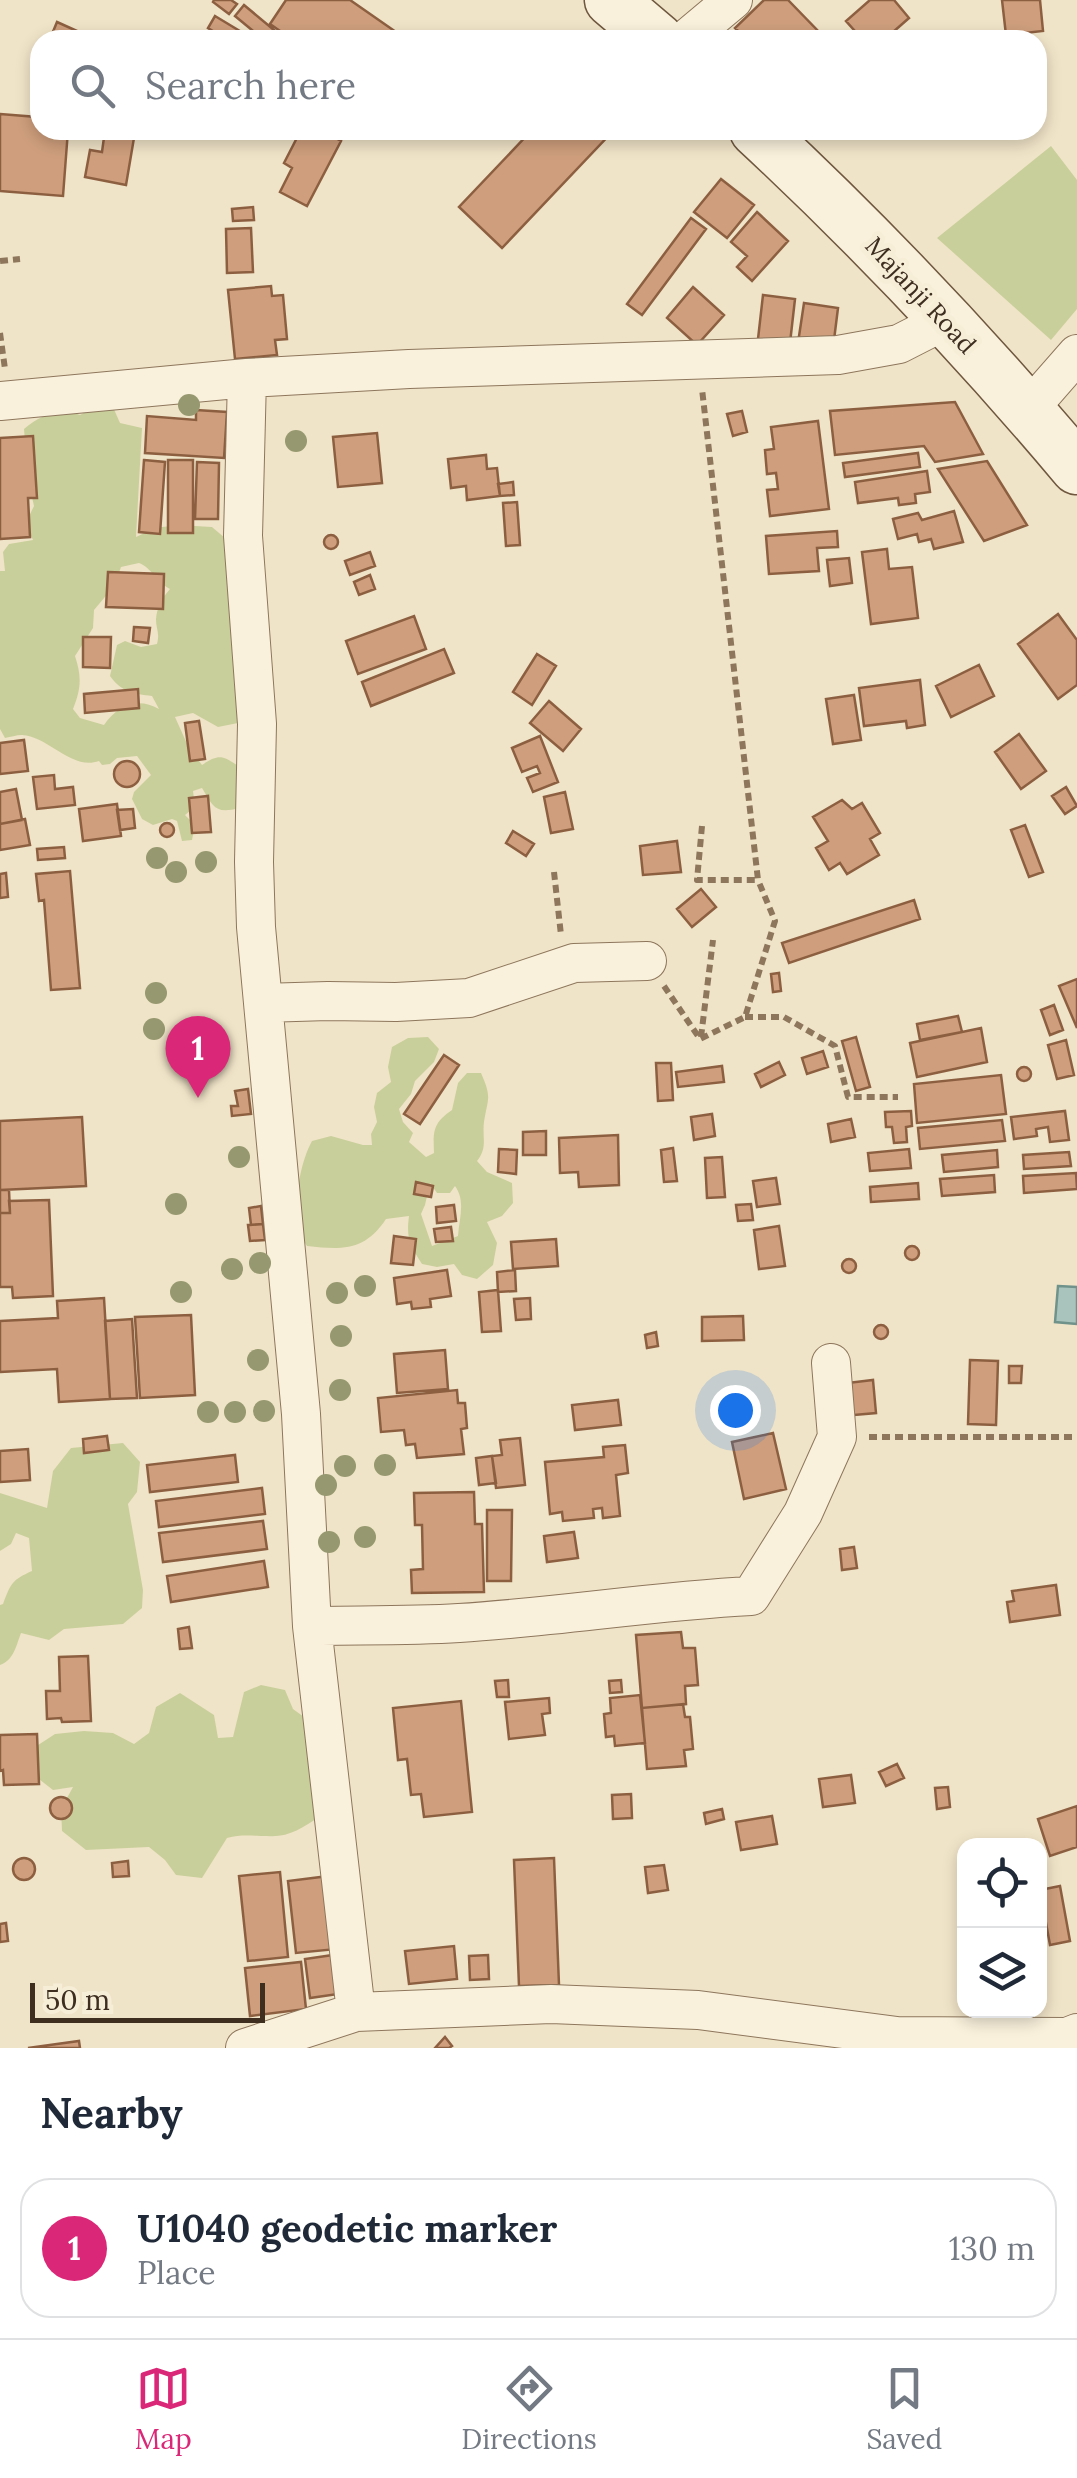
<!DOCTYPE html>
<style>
body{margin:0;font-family:Lora,serif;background:#f2f2f3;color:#1f2937}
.controls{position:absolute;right:30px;bottom:30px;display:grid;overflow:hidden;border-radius:20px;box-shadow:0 5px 15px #0003}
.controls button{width:90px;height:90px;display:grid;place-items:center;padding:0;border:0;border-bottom:2px solid #e0e1e3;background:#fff;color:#1f2937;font:50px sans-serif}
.scale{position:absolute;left:30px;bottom:25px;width:235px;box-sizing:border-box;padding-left:10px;border:5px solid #3d2e20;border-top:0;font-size:28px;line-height:35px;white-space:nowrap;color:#3d2e20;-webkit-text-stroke:8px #f7eed8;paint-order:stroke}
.you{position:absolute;left:735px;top:1410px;width:35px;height:35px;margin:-25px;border:8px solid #fff;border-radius:50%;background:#1a73e8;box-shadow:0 0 0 15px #1a73e833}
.badge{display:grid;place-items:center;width:65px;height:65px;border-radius:50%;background:#db2777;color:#fff;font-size:32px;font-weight:700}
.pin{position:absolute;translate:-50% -82px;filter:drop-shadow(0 2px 5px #0008)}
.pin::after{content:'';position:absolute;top:52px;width:35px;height:30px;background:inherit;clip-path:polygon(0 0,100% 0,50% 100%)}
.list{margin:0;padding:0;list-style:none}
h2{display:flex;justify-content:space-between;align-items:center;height:130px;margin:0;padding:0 40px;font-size:42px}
h2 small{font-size:32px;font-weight:400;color:#747a83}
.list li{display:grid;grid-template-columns:65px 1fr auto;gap:30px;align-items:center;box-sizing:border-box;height:140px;margin:0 20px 20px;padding:0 20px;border:2px solid #e0e1e3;border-radius:30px}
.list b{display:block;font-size:38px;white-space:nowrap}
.list p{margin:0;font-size:32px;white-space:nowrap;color:#747a83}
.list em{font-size:32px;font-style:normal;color:#747a83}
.icon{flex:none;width:55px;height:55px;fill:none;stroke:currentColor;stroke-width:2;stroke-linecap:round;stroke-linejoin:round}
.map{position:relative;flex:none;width:1077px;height:2048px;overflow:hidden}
.search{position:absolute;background:#fff;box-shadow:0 5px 15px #0003;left:30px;right:30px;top:30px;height:110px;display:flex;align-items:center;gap:25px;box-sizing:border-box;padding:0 35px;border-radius:30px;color:#747a83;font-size:38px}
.sheet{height:290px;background:#fff}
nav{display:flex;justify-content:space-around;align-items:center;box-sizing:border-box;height:140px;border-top:2px solid #e0e1e3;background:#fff;font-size:28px;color:#747a83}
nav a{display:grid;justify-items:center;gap:5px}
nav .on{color:#db2777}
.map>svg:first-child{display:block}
</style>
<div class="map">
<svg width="1077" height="2048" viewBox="0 0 1077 2048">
<rect width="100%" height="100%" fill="#f0e4c8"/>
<path fill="#c9cf9b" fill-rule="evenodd" d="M1051,146L1077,180V309L1051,340L937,238Z
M113,407L120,423L142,428L136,537L155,528L178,525L212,527L232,544L243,722L218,727L193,713L175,717L188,746L202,765C221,752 224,757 243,769L240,808C215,814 214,808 202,788L193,791L195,807L185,815L195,825L192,840L182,841L177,821L172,819L153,825L142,819L132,799L134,792L151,775L137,756L117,758L110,764L102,765L99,761C72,771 48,736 22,735C16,735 11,737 5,738L0,729V571H5L3,552L9,544L33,540L25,524L34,506L28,480L24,429C39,416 60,406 80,415L91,409ZM139,563C152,568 155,581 170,589C162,598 157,607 156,619C156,629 160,633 157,644L141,647L125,641L117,645L110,676C121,692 134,694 152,696L159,709C138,697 118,705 104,725L80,718L73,709C81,689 82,677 75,656L93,628L94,610L115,585L121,567Z
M428,1037L439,1049L434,1062L415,1081L411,1094L399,1109L403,1122L413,1133L409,1142L426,1157L434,1153C433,1131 433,1123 452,1110L458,1083L467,1073H481C492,1098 488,1097 484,1122C482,1138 488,1147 477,1161L487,1172L512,1183L513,1203L502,1216L487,1222L497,1243L493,1265L477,1279L462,1275L454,1264L437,1267L422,1264C410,1245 406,1239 409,1216L386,1219C365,1251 342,1250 307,1246C289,1222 298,1166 312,1141L331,1136L363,1145H372L371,1134L377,1122L374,1107L377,1093L391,1082L388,1067L392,1047L408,1038ZM430,1183L437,1193H450L455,1186C466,1201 459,1219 458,1236L432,1246L421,1214L425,1205Z
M123,1443L140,1462L137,1492L128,1504L143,1590L142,1608L123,1624L64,1629L49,1640L21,1633C16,1646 14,1660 0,1665V1605L3,1604C11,1583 12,1580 32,1571L29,1538L16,1533L11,1544L0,1551V1493L47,1508L53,1471L71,1448Z
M261,1685L285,1690L293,1709L315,1725L319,1817C302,1828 288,1838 267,1836C251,1836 242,1834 227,1838L202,1878L176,1875L165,1860L149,1847L86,1850L62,1831L61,1809L73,1787L53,1790L26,1769L29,1751L55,1734L84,1731L113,1733L134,1744L149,1733L156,1707L180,1693L214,1715L218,1738L233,1737L244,1692Z"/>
<path fill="#a9c4bc" stroke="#6f938a" stroke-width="2.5" d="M1058,1286L1077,1287V1324L1055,1322Z"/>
<path fill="#cf9f7d" stroke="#8d5f41" stroke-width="2.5" d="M214,0H231L237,4L229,14L213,2Z
M286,0H350L396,32L390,40H293L270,24Z
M764,0H788L823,36L820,40H747L735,28Z
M870,0H894L909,18L884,40H863L846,21Z
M1002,0H1040L1043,31L1006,35Z
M244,5L286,40H264L235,16Z
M215,16L253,39L252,40H227L208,28Z
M57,22L95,39V40L50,39Z
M0,114L37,117V124H40V130H68L63,196L0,191Z
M105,130L135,132L126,185L85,177L90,150L102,152Z
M301,130H321L341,141L307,206L280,192L292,168L284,163Z
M532,130H614L502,248L459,207Z
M721,179L754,205L727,238L694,212Z
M253,207L254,220L233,221L232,209Z
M757,212L788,241L752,281L737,267L747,256L731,242Z
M691,218L706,229L642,315L627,304Z
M251,228L253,272L227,273L226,229Z
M271,286L272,296L283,295L287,339L275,340L277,355L235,359L228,290Z
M693,287L724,315L697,345L667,318Z
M763,295L795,299L790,343L758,339Z
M804,303L838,308L833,348L798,343Z
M955,402L983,454L935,462L924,446L835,455L830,411Z
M196,410L227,412L224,458L145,453L147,416L196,420Z
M742,411L747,432L733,436L727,414Z
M818,421L829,509L770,516L767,490L778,489L776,473L767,474L765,450L774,449L771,427Z
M377,433L382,483L338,487L333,437Z
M33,436L37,498H28L30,537L0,539V438Z
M918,453L920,467L845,477L843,463Z
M486,455L487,469L497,468L500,496L467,500L466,486L451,488L448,459Z
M144,460L165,462L160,534L139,532Z
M168,460H193V533H168Z
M987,461L1027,525L984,541L938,469Z
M197,462L219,463L218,519H195Z
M927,471L930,492L915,494L916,503L899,505L898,498L858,503L855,482Z
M513,482L514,495L500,496L498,484Z
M517,502L520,545L506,546L503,503Z
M954,511L963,542L934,549L931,539L919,542L917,534L898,539L893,519L918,513L922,520Z
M837,531L838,547L817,548L819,571L769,574L766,536Z
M324 542a7 7 0 1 1 14 0a7 7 0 1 1-14 0Z
M887,549L889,569L912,567L918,618L871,624L862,552Z
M370,552L375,566L350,575L345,561Z
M849,558L852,583L830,586L827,560Z
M108,572L164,574L163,609L106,607Z
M370,575L375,589L359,595L354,582Z
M1058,614L1077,640V685L1058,699L1018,644Z
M414,616L426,649L358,674L346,641Z
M134,627L150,628L148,643L133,641Z
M83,637H111L110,668L83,667Z
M444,649L454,673L371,706L362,682Z
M537,654L556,666L532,705L513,692Z
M979,665L994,696L951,717L936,686Z
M920,680L925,725L907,728L906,721L864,726L859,688Z
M138,689L139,708L85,713L84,694Z
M854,695L861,740L833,744L826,699Z
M549,701L581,729L563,751L530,723Z
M199,721L205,759L190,761L185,723Z
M1019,734L1046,771L1021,789L995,752Z
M540,736L558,782L533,792L527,778L540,773L537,766L522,772L512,748Z
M24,740L28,771L0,774V743Z
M114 774a13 13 0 1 1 26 0a13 13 0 1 1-26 0Z
M54,775L55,789L73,787L75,805L37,809L33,777Z
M1066,787L1077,806L1065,814L1052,796Z
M16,789L22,820L0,824V792Z
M565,792L573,829L551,833L544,797Z
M208,796L211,832L192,833L189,798Z
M842,800L852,809L862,803L880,833L870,839L879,855L847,874L840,863L829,870L816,848L828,841L813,817Z
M117,804L121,836L83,841L79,809Z
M133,809L135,828L120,830L117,810Z
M25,819L30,845L0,850V824Z
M160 830a7 7 0 1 1 14 0a7 7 0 1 1-14 0Z
M1025,825L1043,872L1029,877L1011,830Z
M513,831L534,844L526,856L506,843Z
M677,841L681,872L643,875L640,846Z
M64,847L65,858L38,860L37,849Z
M70,871L80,988L51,990L44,900L39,901L36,874Z
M6,873L8,897L0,898V874Z
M701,889L716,907L692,927L677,909Z
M914,900L920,919L789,963L782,943Z
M779,973L781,991L773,992L771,974Z
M1077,979V1028L1059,986Z
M1054,1005L1063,1030L1050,1035L1041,1010Z
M958,1016L962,1032L920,1040L917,1024Z
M981,1028L987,1062L917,1077L910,1043Z
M856,1037L870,1087L856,1091L842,1041Z
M1066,1040L1074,1075L1057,1079L1048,1045Z
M823,1051L828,1067L807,1074L802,1058Z
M444,1055L459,1065L420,1124L404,1114Z
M779,1062L785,1075L761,1087L755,1074Z
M656,1063H671L673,1100L658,1101Z
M722,1066L724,1082L678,1087L676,1072Z
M1017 1074a7 7 0 1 1 14 0a7 7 0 1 1-14 0Z
M1001,1075L1006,1114L917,1123L914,1084Z
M248,1089L251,1114L232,1116L231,1106H238L235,1091Z
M911,1111L912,1126L906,1127L907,1142L894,1143L892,1127H886L885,1112Z
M1065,1111L1069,1140L1050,1142L1048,1127L1036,1129L1037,1136L1014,1139L1011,1117Z
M712,1114L715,1136L694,1140L691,1117Z
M82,1117L86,1186L0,1190V1121Z
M851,1119L855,1137L831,1142L828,1124Z
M1002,1120L1005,1141L920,1149L918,1128Z
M546,1131V1155H523V1132Z
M618,1135L619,1185L579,1187L578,1172L560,1173L559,1138Z
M673,1148L677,1181L664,1182L661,1150Z
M499,1149L517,1150L516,1174L498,1172Z
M909,1149L911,1168L870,1171L868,1153Z
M997,1150L998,1167L944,1172L942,1155Z
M1069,1152L1071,1166L1024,1169L1023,1155Z
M722,1157L725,1197L707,1198L705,1158Z
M1076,1173L1077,1189L1024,1193L1023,1176Z
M994,1175L995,1192L942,1196L940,1179Z
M776,1178L780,1204L757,1207L753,1181Z
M416,1182L433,1186L431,1197L414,1194Z
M918,1183L919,1199L871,1202L870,1187Z
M0,1190H9L10,1213H0Z
M49,1200L53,1296L13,1298L12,1287H0V1213H10L9,1201Z
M751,1204L753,1220L738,1221L736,1205Z
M454,1205L456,1221L437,1223L436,1207Z
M261,1206L263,1224L251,1225L249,1208Z
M263,1224L265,1240L250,1241L248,1225Z
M779,1226L785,1266L759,1269L754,1230Z
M451,1227L453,1241L436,1242L434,1229Z
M394,1236L416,1239L413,1265L391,1263Z
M556,1239L558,1266L513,1269L511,1242Z
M905 1253a7 7 0 1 1 14 0a7 7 0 1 1-14 0Z
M842 1266a7 7 0 1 1 14 0a7 7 0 1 1-14 0Z
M447,1270L451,1296L430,1299L431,1307L412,1309L411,1302L397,1304L394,1278Z
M515,1270L516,1291L498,1292L497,1272Z
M498,1290L501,1331L482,1332L479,1292Z
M104,1298L110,1399L59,1402L57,1369L0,1372V1321L58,1318L57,1301Z
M530,1298L531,1319L516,1320L514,1299Z
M191,1315L195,1395L140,1398L135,1317Z
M743,1316L744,1340L702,1341V1317Z
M132,1319L137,1398L110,1399L105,1321Z
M874 1332a7 7 0 1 1 14 0a7 7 0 1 1-14 0Z
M656,1332L658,1346L647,1348L645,1335Z
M445,1350L448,1389L397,1393L394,1354Z
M970,1360L998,1361L996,1425L968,1424Z
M1009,1366H1022L1021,1383H1009Z
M873,1380L876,1413L843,1416L839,1384Z
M457,1390L458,1403H465L467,1428L461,1429L464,1454L417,1458L415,1444L406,1445L404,1430L381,1432L378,1398Z
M618,1400L621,1425L575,1430L572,1405Z
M773,1433L786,1489L744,1499L732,1442Z
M107,1436L109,1450L84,1453L83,1439Z
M520,1438L525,1485L496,1488L492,1456L502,1455L500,1440Z
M625,1445L628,1473L616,1475L620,1516L603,1518L602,1508L593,1509L594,1518L563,1521L562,1512L550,1514L545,1462L604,1457L603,1447Z
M28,1449L30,1480L0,1482V1451Z
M235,1455L238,1482L150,1492L147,1465Z
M492,1456L496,1483L479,1485L476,1458Z
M262,1488L265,1514L159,1527L156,1501Z
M474,1492L475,1524H482L484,1592L412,1593L411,1570L423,1569L422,1525H415L414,1493Z
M487,1510H512L511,1581H487Z
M263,1521L267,1549L163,1562L159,1533Z
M574,1532L578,1558L547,1562L544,1536Z
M854,1547L857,1568L842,1570L840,1549Z
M264,1561L268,1587L171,1602L167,1576Z
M1056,1585L1060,1615L1010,1622L1007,1602L1014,1601L1012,1591Z
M189,1627L192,1648L180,1649L178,1629Z
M681,1632L683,1648H695L698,1685L685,1686L686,1704L642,1708L636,1635Z
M88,1656L91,1721L62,1722L61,1718L47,1719L46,1691H60L59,1657Z
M508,1680L509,1697H497L495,1681Z
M621,1680L622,1692L610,1693L609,1681Z
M640,1695L645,1743L615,1746L614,1736L606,1737L604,1714L611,1713L610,1698Z
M549,1698L550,1713L542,1714L545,1735L509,1739L505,1702Z
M461,1701L472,1812L424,1817L421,1794L411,1795L407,1759L398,1760L393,1708Z
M683,1704L685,1717H690L693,1749L684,1750L686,1766L647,1769L642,1708Z
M37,1734L39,1784L4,1785L3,1770L0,1771V1735Z
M897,1764L904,1778L886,1786L879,1772Z
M851,1775L855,1803L823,1807L819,1779Z
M948,1787L950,1807L937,1809L935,1788Z
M631,1794L632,1818L613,1819L612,1795Z
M50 1808a11 11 0 1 1 22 0a11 11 0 1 1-22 0Z
M1077,1806V1847L1050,1856L1038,1819Z
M722,1809L724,1819L706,1824L704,1813Z
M772,1816L777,1844L741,1850L736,1822Z
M554,1858L559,1985L519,1986L514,1860Z
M13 1869a11 11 0 1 1 22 0a11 11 0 1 1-22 0Z
M128,1861L129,1876L113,1877L112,1863Z
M664,1865L668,1890L648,1893L645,1867Z
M280,1872L288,1957L248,1961L239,1876Z
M329,1876L337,1949L296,1953L288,1881Z
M1060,1886L1070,1941L1050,1945L1040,1890Z
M6,1923L8,1941L0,1942V1924Z
M454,1946L457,1979L409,1984L405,1951Z
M333,1955L338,1994L310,1998L305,1959Z
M488,1955L489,1979L470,1980L469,1956Z
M301,1962L306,2009L250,2016L245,1968Z
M445,2037L452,2046L449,2048H435Z
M79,2041L80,2048H28Z"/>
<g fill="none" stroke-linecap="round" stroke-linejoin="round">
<defs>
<path id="minor" d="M685,40L733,0
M247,378L243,536L257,724L254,862L256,927L301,1414L312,1626L356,2012
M0,401L247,378L409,369L838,355L899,344L946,320
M1028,410L1077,354
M263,1003L328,1001L396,1002L469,998L574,963L647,961
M312,1626C361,1625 410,1626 459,1623C557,1617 653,1601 751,1596L803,1513L837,1437L831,1363
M245,2048L356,2012L551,2004L698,2010L897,2036L1067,2037L1077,2033"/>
<path id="secondary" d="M611,0L658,40
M756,130C870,236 977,349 1077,468"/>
</defs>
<use href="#minor" stroke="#8d765c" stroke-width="40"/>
<use href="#secondary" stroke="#6f573f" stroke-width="55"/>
<path stroke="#8d765c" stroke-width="6" stroke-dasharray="8 5" stroke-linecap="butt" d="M0,261L20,259
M0,333L5,369
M702,826L697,880H758L702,389
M554,872L561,935
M664,986L700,1039L745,1017L775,921L758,880
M745,1017H784L835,1046L848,1097H898
M701,1037L713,940
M869,1437H1077"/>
<use href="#minor" stroke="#faf1dc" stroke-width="38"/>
<use href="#secondary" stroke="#faf1dc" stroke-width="52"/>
</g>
<g fill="#96986f">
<circle cx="189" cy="405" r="11"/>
<circle cx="296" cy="441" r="11"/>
<circle cx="157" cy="858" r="11"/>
<circle cx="206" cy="862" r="11"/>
<circle cx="176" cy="872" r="11"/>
<circle cx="156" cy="993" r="11"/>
<circle cx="154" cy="1029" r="11"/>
<circle cx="239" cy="1157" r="11"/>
<circle cx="176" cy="1204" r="11"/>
<circle cx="260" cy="1263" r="11"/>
<circle cx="232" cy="1269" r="11"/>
<circle cx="365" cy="1286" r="11"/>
<circle cx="181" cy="1292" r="11"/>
<circle cx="337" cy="1293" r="11"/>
<circle cx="341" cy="1336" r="11"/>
<circle cx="258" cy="1360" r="11"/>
<circle cx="340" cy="1390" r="11"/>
<circle cx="264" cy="1411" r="11"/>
<circle cx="208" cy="1412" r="11"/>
<circle cx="235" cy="1412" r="11"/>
<circle cx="385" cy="1465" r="11"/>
<circle cx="345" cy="1466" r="11"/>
<circle cx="326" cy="1485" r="11"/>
<circle cx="365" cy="1537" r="11"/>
<circle cx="329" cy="1542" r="11"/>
</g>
<g text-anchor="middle" stroke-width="10" stroke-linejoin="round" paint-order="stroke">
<g font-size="25" fill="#3d2e20" stroke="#f7eed8">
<text transform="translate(921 295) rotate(47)" y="9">Majanji Road</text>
</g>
</g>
</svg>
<div class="controls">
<button><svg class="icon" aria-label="locate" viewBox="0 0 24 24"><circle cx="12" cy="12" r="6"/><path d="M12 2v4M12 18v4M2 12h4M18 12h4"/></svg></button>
<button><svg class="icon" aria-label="layers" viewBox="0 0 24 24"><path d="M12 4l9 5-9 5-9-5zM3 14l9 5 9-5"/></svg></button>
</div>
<div class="scale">50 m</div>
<div class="you"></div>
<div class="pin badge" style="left:198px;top:1098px">1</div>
<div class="search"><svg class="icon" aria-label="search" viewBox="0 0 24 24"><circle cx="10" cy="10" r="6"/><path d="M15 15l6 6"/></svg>Search here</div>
</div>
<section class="sheet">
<h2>Nearby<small></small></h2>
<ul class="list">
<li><span class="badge">1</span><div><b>U1040 geodetic marker</b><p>Place</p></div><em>130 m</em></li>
</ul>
</section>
<nav>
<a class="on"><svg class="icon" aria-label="map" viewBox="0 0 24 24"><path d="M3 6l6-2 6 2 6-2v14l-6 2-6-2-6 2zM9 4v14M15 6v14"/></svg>Map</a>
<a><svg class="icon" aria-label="directions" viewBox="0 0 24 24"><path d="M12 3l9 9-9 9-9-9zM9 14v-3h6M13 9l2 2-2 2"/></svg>Directions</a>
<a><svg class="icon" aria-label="saved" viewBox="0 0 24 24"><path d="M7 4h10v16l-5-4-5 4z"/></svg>Saved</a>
</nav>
